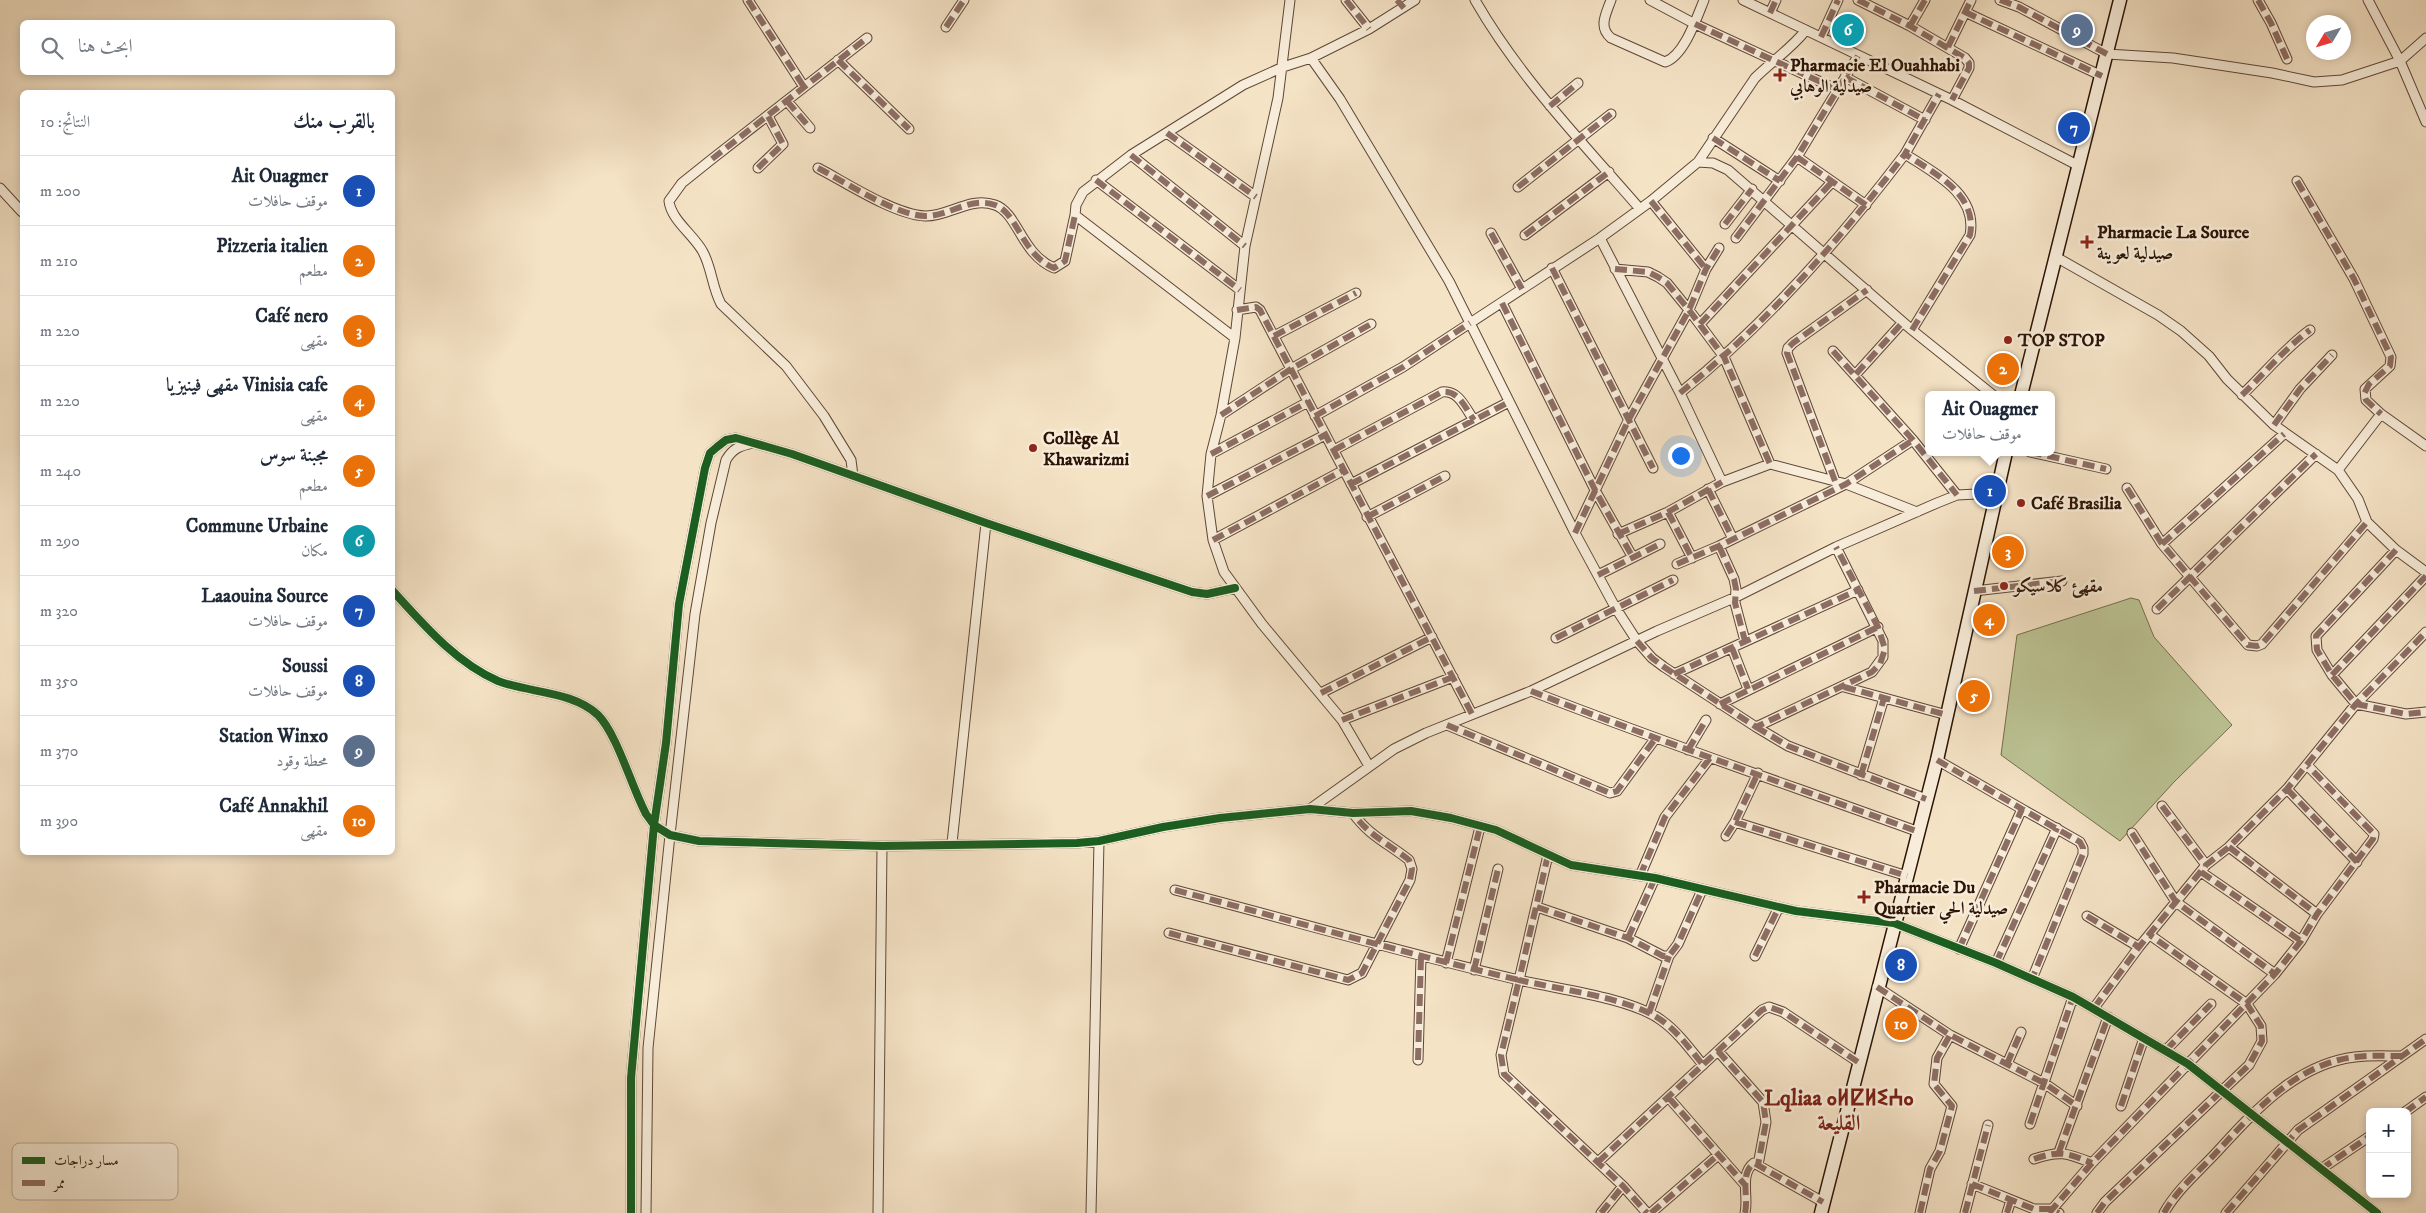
<!DOCTYPE html>
<html lang="ar">
<meta charset="utf-8">
<style>
body{margin:0;font-family:"IM FELL DW Pica",Amiri,"Noto Sans Tifinagh",serif;background:#f6f6f7;color:#1f2937;direction:rtl}
.controls{position:absolute;right:15px;bottom:15px;display:grid;overflow:hidden;border-radius:8px;box-shadow:0 2px 8px #0003}
.controls button{width:45px;height:45px;display:grid;place-items:center;padding:0;border:0;border-bottom:1px solid #e0e1e3;background:#fff;color:#1f2937;font:25px sans-serif}
.compass{position:absolute;left:2306px;top:15px;width:45px;height:45px;border-radius:50%;background:#fff;box-shadow:0 2px 8px #0003;rotate:232deg}
.you{position:absolute;left:1680px;top:455px;width:18px;height:18px;margin:-12px;border:4px solid #fff;border-radius:50%;background:#1a73e8;box-shadow:0 0 0 8px #1a73e833}
.badge{display:grid;place-items:center;width:32px;height:32px;border-radius:50%;background:#111827;color:#fff;font-size:16px;font-weight:700}
.pin{position:absolute;translate:-50% -50%;border:2px solid #fff;box-shadow:0 1px 5px #0006}
.popup{position:absolute;left:1925px;top:391px;width:130px;height:65px;box-sizing:border-box;display:grid;place-content:center;border-radius:8px;background:#fff;filter:drop-shadow(0 1px 4px #0005);font-size:16px;white-space:nowrap;color:#747a83}
.popup b{font-size:19px;color:#1f2937}
.popup::after{content:'';position:absolute;left:50%;top:100%;margin-left:-10px;border:10px solid transparent;border-top-color:#fff}
.list{margin:0;padding:0;list-style:none}
h2{display:flex;justify-content:space-between;align-items:center;height:65px;margin:0;padding:0 20px;font-size:21px}
h2 small{font-size:16px;font-weight:400;color:#747a83}
.list li{display:grid;grid-template-columns:32px 1fr auto;gap:15px;align-items:center;box-sizing:border-box;height:70px;padding:0 20px;border-top:1px solid #e0e1e3}
.list b{display:block;font-size:19px;white-space:nowrap}
.list p{margin:0;font-size:16px;white-space:nowrap;color:#747a83}
.list em{font-size:16px;font-style:normal;color:#747a83}
.icon{flex:none;width:28px;height:28px;fill:none;stroke:currentColor;stroke-width:2;stroke-linecap:round;stroke-linejoin:round}
.map{position:relative;flex:none;width:2426px;height:1213px;overflow:hidden;direction:ltr}
.search{position:absolute;background:#fff;box-shadow:0 2px 8px #0003;left:20px;top:20px;width:375px;height:55px;display:flex;align-items:center;gap:12px;box-sizing:border-box;padding:0 18px;border-radius:8px;color:#747a83;font-size:19px}
.panel{position:absolute;background:#fff;box-shadow:0 2px 8px #0003;left:20px;top:90px;width:375px;height:765px;border-radius:8px;direction:rtl}
.map>svg:first-child{display:block}
</style>
<div class="map">
<svg width="2426" height="1213" viewBox="0 0 2426 1213">
<rect width="100%" height="100%" fill="#f5e3c6"/>
<filter id="stains"><feTurbulence type="fractalNoise" baseFrequency=".004" numOctaves="4"/><feColorMatrix values="0 0 0 0 .2 0 0 0 0 .09 0 0 0 0 .02 0 0 0 .5 -.17"/></filter>
<radialGradient id="worn" r=".72"><stop offset=".6" stop-color="#630" stop-opacity="0"/><stop offset="1" stop-color="#630" stop-opacity=".3"/></radialGradient>
<path fill="#bcc495" stroke="#746c4d" d="M2131,598L2139,600L2154,637L2232,725L2174,782L2120,841L2001,755L2017,635Z"/>
<g fill="none" stroke-linecap="round" stroke-linejoin="round">
<defs>
<path id="street" d="M748,0L804,87
M1290,0L1278,98L1245,246L1235,338L1221,415L1211,454L1207,496L1213,540L1224,572L1262,624L1342,720L1369,766
M1346,0L1369,29
M1475,0C1519,77 1582,142 1640,209
M1611,0C1606,14 1598,27 1611,38L1665,62C1684,56 1697,17 1704,0
M1650,0L1695,24L1838,90
M1743,0L1952,100L2079,166
M1858,0L1910,26L1965,58L1969,63V68L1952,100
M2000,0L2019,7L2107,54L2173,58L2272,73L2314,82L2342,80L2400,61L2426,38
M2258,0L2271,23L2287,59
M2368,0L2400,61L2426,122
M1965,12L2102,76
M1770,13L1776,0
M1910,26L1925,0
M946,27L964,0
M1821,37L1838,0
M1948,47L1971,0
M1311,58L1340,99L1449,281L1575,533L1615,607L1637,641L1652,658L1664,667L1756,727L1872,672L1883,657V641L1836,547
M838,60L909,129
M1845,77L1925,120
M787,101L810,128
M1550,106L1578,83
M1167,133L1256,197
M1713,138L1780,181
M1131,155L1245,246
M1797,157L1866,205
M1698,162L1713,163L1728,170L1912,330L1993,395
M758,168L783,144L768,116
M818,168C845,182 895,215 925,216C948,217 970,196 995,205C1018,213 1021,254 1054,268L1065,261L1075,215
M1096,180L1240,290
M2297,181L2354,279L2391,357L2390,366L2365,389L2366,400L2381,414L2426,446
M1518,187L1611,114
M0,188L22,212
M1651,201L1706,269
M1725,224L1752,189
M1491,233L1522,289
M1525,235L1609,172
M1600,238L1680,393L1722,482L1770,464L1846,484L1917,512
M1736,238L1797,157L1858,56
M2056,257L2158,315L2181,331L2209,356L2227,379L2274,425L2338,470L2358,499L2367,522L2396,550L2426,572
M1552,268L1653,468
M1615,269L1648,272L1658,277L1667,283L1689,310L1724,357L1770,464
M1502,303L1596,492L1632,556
M1237,310L1256,307L1260,310L1472,714
M1700,324L1832,182
M1912,330L1970,235C1978,194 1934,173 1905,154L1939,94
M1274,336L1356,293
M1235,338L1075,215L1076,205L1083,192L1131,155L1243,85L1283,67L1311,58L1369,29L1415,0
M1833,351L1913,440L1957,495
M1856,374L1903,322
M1680,393C1765,325 1839,241 1905,154
M2242,395C2265,373 2284,349 2310,330
M1221,415L1291,369L1371,324
M1315,416L1403,367L1600,238L1651,201L1698,162L1755,78C1772,61 1791,49 1806,30
M2274,425L2300,389L2332,355
M1334,450L1442,392C1459,390 1465,408 1474,420
M2030,452L2106,469
M1211,454L1308,402
M2338,470L2381,414
M853,476L851,460L824,416L786,366L721,304C712,287 712,269 703,252C694,235 671,220 669,201L682,183L712,159L867,38
M1835,481L1787,353L1788,348L1793,343L1867,290
M1351,484L1509,402
M2127,488L2162,544L2248,645L2257,646L2262,644L2367,522
M1708,489L1733,539
M1207,496L1325,435
M1668,512L1692,558
M1367,517L1445,476
M1575,533L1629,419L1689,310L1706,269L1719,248
M1618,534L1668,512L1722,482
M1213,540L1344,470
M2162,544L2284,434
M1719,546L1734,579L1736,589L1735,603L1745,641
M2396,550L2316,636L2317,650L2332,675L2356,704L2406,714L2426,712
M1677,564L1719,546L1846,484L1913,440
M1598,575L1660,544
M392,590C423,624 455,662 498,681C529,693 573,691 598,715C617,734 632,788 646,814L654,825L670,835L699,841L882,846L1077,843L1099,841L1163,827L1220,818L1310,809L1353,813L1411,811L1451,818L1496,830L1571,865L1655,878L1796,911L1894,923L1996,963L2073,997L2188,1064L2377,1213
M1974,591L2062,581
M2157,609L2316,454
M1556,638L1673,580
M1732,648L1748,689
M1674,674L1858,590
M2332,675L2426,576
M1844,687L1947,715
M1531,691C1659,741 1789,785 1919,832
M1321,693L1432,637
M1720,704L1878,627
M1342,720L1453,677
M1447,725L1610,793L1617,791L1655,739
M1756,727L1788,746L1926,799
M1688,750L1706,720
M1937,760L2022,809
M1861,775L1884,698
M2287,789L2357,862
M2162,806L2206,865
M1310,809L1394,749L1426,733L1531,691L1657,631L1736,597L1836,547L1937,503L1957,495L1996,493
M1735,822L1907,876
M2132,833L2176,902L2275,974
M1726,836L1735,822L1758,773
M952,843L986,523
M2229,847L2317,914
M1548,855L1519,980C1557,989 1631,998 1661,1020C1678,1032 1690,1049 1703,1065
M2201,872L2301,941
M1640,876L1665,817L1710,758
M1175,890C1290,920 1404,953 1519,980L1501,1055L1504,1074L1623,1186L1647,1213
M1537,907L1628,938L1663,956H1669L1678,944L1702,890
M2087,916L2139,947
M1169,933L1348,980L1362,973L1410,880L1412,869L1409,860C1389,844 1368,835 1353,813
M1628,938L1655,878
M1959,949L2022,809L2080,842L2083,848V854L2032,979
M1755,956L1779,907
M1446,963L1480,827
M1996,963L2057,828
M1474,970L1498,869
M1877,987L1950,1035L2044,1083L2077,1106
M2094,1008L2139,947L2206,865L2229,847L2287,789L2356,704L2426,632
M1649,1013L1669,956
M2166,1050L2211,1004
M1718,1051L1763,1102L1766,1122L1758,1165
M1418,1060L1421,957
M2007,1064L2021,1032
M1669,1098L1745,1185
M2121,1106L2144,1038
M2405,1112L2426,1097
M2030,1124L2073,997
M2059,1152L2108,1017
M2034,1159C2060,1150 2067,1153 2092,1163
M1598,1162L1762,1010L1769,1007L1783,1012L1858,1062
M2321,1169L2370,1136
M1972,1184L2034,1209H2050L2059,1213
M631,1213V1078L654,825L666,743L679,604L705,468L710,453L717,447L726,440L736,438L792,454L986,523L1192,592L1207,594L1235,588
M646,1213L648,1048L670,835L695,614L711,523L726,460C733,448 740,446 753,443
M878,1213L882,846
M1091,1213L1099,841
M1601,1213L1623,1186
M1651,1213L1718,1155
M1745,1213C1749,1197 1739,1174 1754,1163L1823,1202
M1920,1213L1930,1169L1940,1151L1952,1106L1934,1084L1937,1058L1950,1035
M1965,1213L1988,1125
M2007,1213L2011,1200
M2049,1213L2092,1163L2275,974L2301,941L2317,914L2373,839L2374,834L2308,766
M2097,1213L2105,1202L2249,1065L2262,1041L2261,1026L2247,1004L2150,935
M2164,1213C2176,1191 2197,1173 2214,1155C2253,1113 2295,1064 2355,1057C2371,1055 2386,1056 2401,1056
M2226,1213L2298,1130L2426,1039"/>
<path id="secondary" d="M2021,395L2120,0
M1821,1213L1937,760L2006,452"/>
</defs>
<use href="#street" stroke="#5e4735" stroke-width="11"/>
<use href="#secondary" stroke="#2b1305" stroke-width="15"/>
<use href="#street" stroke="#f8edda" stroke-width="9"/>
<use href="#secondary" stroke="#f8edda" stroke-width="12"/>
<path stroke="#8d6e63" stroke-width="6" stroke-dasharray="12 6" stroke-linecap="butt" d="M748,0L804,87
M1346,0L1369,29
M1397,0L1404,8
M1858,0L1910,26L1965,58L1969,63V68L1952,100
M2000,0L2019,7L2107,54
M2258,0L2271,23L2287,59
M1965,12L2102,76
M1770,13L1776,0
M1695,24L1838,90
M1910,26L1925,0
M946,27L964,0
M1821,37L1838,0
M1948,47L1971,0
M838,60L909,129
M1845,77L1925,120
M787,101L810,128
M1550,106L1578,83
M1167,133L1256,197
M1713,138L1780,181
M1131,155L1245,246
M1797,157L1866,205
M712,159L867,38
M758,168L783,144L768,116
M818,168C845,182 895,215 925,216C948,217 970,196 995,205C1018,213 1021,254 1054,268L1065,261L1075,215
M1096,180L1240,290
M2297,181L2354,279L2391,357L2390,366L2369,384L2364,394L2366,400L2381,414
M1518,187L1611,114
M1651,201L1706,269
M1725,224L1752,189
M1491,233L1522,289
M1525,235L1609,172
M1736,238L1797,157L1858,56
M1552,268L1653,468
M1615,269L1648,272L1658,277L1667,283L1689,310L1724,357L1770,464
M1502,303L1596,492L1632,556
M1237,310L1256,307L1260,310L1472,714
M1700,324L1832,182
M1912,330L1970,235C1978,194 1934,173 1905,154L1939,94
M1274,336L1356,293
M1833,351L1913,440L1957,495
M1856,374L1903,322
M1680,393C1765,325 1839,241 1905,154
M2242,395C2265,373 2284,349 2310,330
M1221,415L1291,369L1371,324
M1315,416L1403,367L1470,323
M2274,425L2300,389L2332,355
M1334,450L1442,392C1459,390 1465,408 1474,420
M2030,452L2106,469
M1211,454L1308,402
M1835,481L1787,353L1788,348L1793,343L1867,290
M1351,484L1509,402
M2127,488L2162,544L2248,645L2257,646L2262,644L2367,522
M1708,489L1733,539
M1207,496L1325,435
M1668,512L1692,558
M1367,517L1445,476
M1575,533L1629,419L1689,310L1706,269L1719,248
M1618,534L1668,512L1722,482
M1213,540L1344,470
M2162,544L2284,434
M1719,546L1734,579L1736,589L1735,603L1745,641
M2396,550L2316,636L2317,650L2332,675L2356,704L2406,714L2426,712
M1677,564L1719,546L1846,484L1913,440
M1598,575L1660,544
M1974,591L2062,581
M2157,609L2316,454
M1556,638L1673,580
M1637,641L1652,658L1664,667L1756,727L1872,672L1880,664L1885,649L1878,627L1836,547
M1732,648L1748,689
M1674,674L1858,590
M2332,675L2426,576
M1844,687L1947,715
M1531,691C1659,741 1789,785 1919,832
M1321,693L1432,637
M1720,704L1878,627
M1342,720L1453,677
M1447,725L1610,793L1617,791L1655,739
M1756,727L1788,746L1926,799
M1688,750L1706,720
M1937,760L2022,809
M1861,775L1884,698
M2287,789L2357,862
M2162,806L2206,865
M1735,822L1907,876
M2132,833L2176,902L2275,974
M1726,836L1735,822L1758,773
M2229,847L2317,914
M1548,855L1519,980C1557,989 1631,998 1661,1020C1678,1032 1690,1049 1703,1065
M2201,872L2301,941
M1640,876L1665,817L1710,758
M1175,890C1290,920 1404,953 1519,980L1501,1055L1504,1074L1623,1186L1647,1213
M1537,907L1628,938L1663,956H1669L1678,944L1702,890
M2087,916L2139,947
M1169,933L1348,980L1362,973L1410,880L1412,869L1409,860C1389,844 1368,835 1353,813
M1628,938L1655,878
M1959,949L2022,809L2080,842L2083,848V854L2032,979
M1755,956L1779,907
M1446,963L1480,827
M1996,963L2057,828
M1474,970L1498,869
M1877,987L1950,1035L2044,1083L2077,1106
M2094,1008L2139,947L2206,865L2229,847L2287,789L2356,704L2426,632
M1649,1013L1669,956
M2166,1050L2211,1004
M1718,1051L1763,1102L1766,1122L1758,1165
M1418,1060L1421,957
M2007,1064L2021,1032
M1669,1098L1745,1185
M2121,1106L2144,1038
M2405,1112L2426,1097
M2030,1124L2073,997
M2059,1152L2108,1017
M2034,1159C2060,1150 2067,1153 2092,1163
M1598,1162L1762,1010L1769,1007L1783,1012L1858,1062
M2321,1169L2370,1136
M1972,1184L2034,1209H2050L2059,1213
M1601,1213L1623,1186
M1651,1213L1718,1155
M1745,1213C1749,1197 1739,1174 1754,1163L1823,1202
M1920,1213L1930,1169L1940,1151L1952,1106L1934,1084L1937,1058L1950,1035
M1965,1213L1988,1125
M2007,1213L2011,1200
M2049,1213L2092,1163L2275,974L2301,941L2317,914L2373,839L2374,834L2308,766
M2097,1213L2105,1202L2249,1065L2262,1041L2261,1026L2247,1004L2150,935
M2164,1213C2176,1191 2197,1173 2214,1155C2253,1113 2295,1064 2355,1057C2371,1055 2386,1056 2401,1056
M2226,1213L2298,1130L2426,1039"/>
<defs>
<path id="cycleway" d="M392,590C423,624 455,662 498,681C529,693 573,691 598,715C617,734 632,788 646,814L654,825L670,835L699,841L882,846L1077,843L1099,841L1163,827L1220,818L1310,809L1353,813L1411,811L1451,818L1496,830L1571,865L1655,878L1796,911L1894,923L1996,963L2073,997L2188,1064L2377,1213
M631,1213V1078L654,825L666,743L679,604L705,468L710,453L717,447L726,440L736,438L792,454L986,523L1192,592L1207,594L1235,588"/>
</defs>
<use href="#cycleway" stroke="#f8edda" stroke-width="11"/>
<use href="#cycleway" stroke="#1b5e20" stroke-width="8"/>
</g>
<g fill="#8f2418" stroke="#f8edda" stroke-width="2">
<path d="M1777.5 67.5h5v5h5v5h-5v5h-5v-5h-5v-5h5z"/>
<path d="M2084.5 234.5h5v5h5v5h-5v5h-5v-5h-5v-5h5z"/>
<circle cx="2008" cy="340" r="5"/>
<circle cx="1033" cy="448" r="5"/>
<circle cx="2021" cy="503" r="5"/>
<circle cx="2004" cy="586" r="5"/>
<path d="M1861.5 889.5h5v5h5v5h-5v5h-5v-5h-5v-5h5z"/>
</g>
<g text-anchor="middle" stroke-width="5" stroke-linejoin="round" paint-order="stroke">
<g font-size="18" font-weight="bold" fill="#2b1305" stroke="#f8edda" text-anchor="start">
<text x="1790" y="71">Pharmacie El Ouahhabi<tspan x="1790" dy="21">صيدلية الوهابي</tspan></text>
<text x="2097" y="238">Pharmacie La Source<tspan x="2097" dy="21">صيدلية لعوينة</tspan></text>
<text x="2018" y="346">TOP STOP</text>
<text x="1043" y="444">Collège Al<tspan x="1043" dy="21">Khawarizmi</tspan></text>
<text x="2031" y="509">Café Brasilia</text>
<text x="2014" y="592">مقهئ كلاسيكو</text>
<text x="1874" y="893">Pharmacie Du<tspan x="1874" dy="21">Quartier صيدلية الحي</tspan></text>
</g>
<g font-size="22" font-weight="bold" fill="#7a1f14" stroke="#f8edda">
<text x="1839" y="1105">Lqliaa ⴰⵍⵇⵍⵉⵄⴰ<tspan x="1839" dy="25">القليعة</tspan></text>
</g>
</g>
<rect x="12" y="1143" width="166" height="57" rx="8" fill="#f8edda" stroke="#baac9a" stroke-width="1"/>
<rect x="22" y="1157" width="23" height="7" fill="#1b5e20"/>
<rect x="22" y="1180" width="23" height="6" fill="#8d6e63"/>
<g font-size="14" fill="#2b1305">
<text x="54" y="1165">مسار دراجات</text>
<text x="54" y="1188">ممر</text>
</g>
<rect width="100%" height="100%" filter="url(#stains)"/>
<rect width="100%" height="100%" fill="url(#worn)"/>
</svg>
<div class="controls">
<button>+</button>
<button>−</button>
</div>
<svg class="compass" viewBox="-18 -18 36 36"><path d="M0-13l5 13h-10z" fill="#e53935"/><path d="M0 13l5-13h-10z" fill="#747a83"/></svg>
<div class="you"></div>
<div class="pin badge" style="left:1990px;top:491px;background:#1a4fb4">1</div>
<div class="popup"><b>Ait Ouagmer</b>موقف حافلات</div>
<div class="pin badge" style="left:2003px;top:369px;background:#e8710a">2</div>
<div class="pin badge" style="left:2008px;top:552px;background:#e8710a">3</div>
<div class="pin badge" style="left:1989px;top:620px;background:#e8710a">4</div>
<div class="pin badge" style="left:1974px;top:696px;background:#e8710a">5</div>
<div class="pin badge" style="left:1848px;top:30px;background:#0f9aa8">6</div>
<div class="pin badge" style="left:2074px;top:128px;background:#1a4fb4">7</div>
<div class="pin badge" style="left:1901px;top:965px;background:#1a4fb4">8</div>
<div class="pin badge" style="left:2077px;top:30px;background:#5c6f8a">9</div>
<div class="pin badge" style="left:1901px;top:1024px;background:#e8710a">10</div>
<div class="search"><svg class="icon" aria-label="search" viewBox="0 0 24 24"><circle cx="10" cy="10" r="6"/><path d="M15 15l6 6"/></svg>ابحث هنا</div>
<section class="panel">
<h2>بالقرب منك<small>النتائج: 10</small></h2>
<ul class="list">
<li><span class="badge" style="background:#1a4fb4">1</span><div><b>Ait Ouagmer</b><p>موقف حافلات</p></div><em>200 m</em></li>
<li><span class="badge" style="background:#e8710a">2</span><div><b>Pizzeria italien</b><p>مطعم</p></div><em>210 m</em></li>
<li><span class="badge" style="background:#e8710a">3</span><div><b>Café nero</b><p>مقهى</p></div><em>220 m</em></li>
<li><span class="badge" style="background:#e8710a">4</span><div><b>Vinisia cafe مقهى فينيزيا</b><p>مقهى</p></div><em>220 m</em></li>
<li><span class="badge" style="background:#e8710a">5</span><div><b>مجبنة سوس</b><p>مطعم</p></div><em>240 m</em></li>
<li><span class="badge" style="background:#0f9aa8">6</span><div><b>Commune Urbaine</b><p>مكان</p></div><em>290 m</em></li>
<li><span class="badge" style="background:#1a4fb4">7</span><div><b>Laaouina Source</b><p>موقف حافلات</p></div><em>320 m</em></li>
<li><span class="badge" style="background:#1a4fb4">8</span><div><b>Soussi</b><p>موقف حافلات</p></div><em>350 m</em></li>
<li><span class="badge" style="background:#5c6f8a">9</span><div><b>Station Winxo</b><p>محطة وقود</p></div><em>370 m</em></li>
<li><span class="badge" style="background:#e8710a">10</span><div><b>Café Annakhil</b><p>مقهى</p></div><em>390 m</em></li>
</ul>
</section>
</div>
